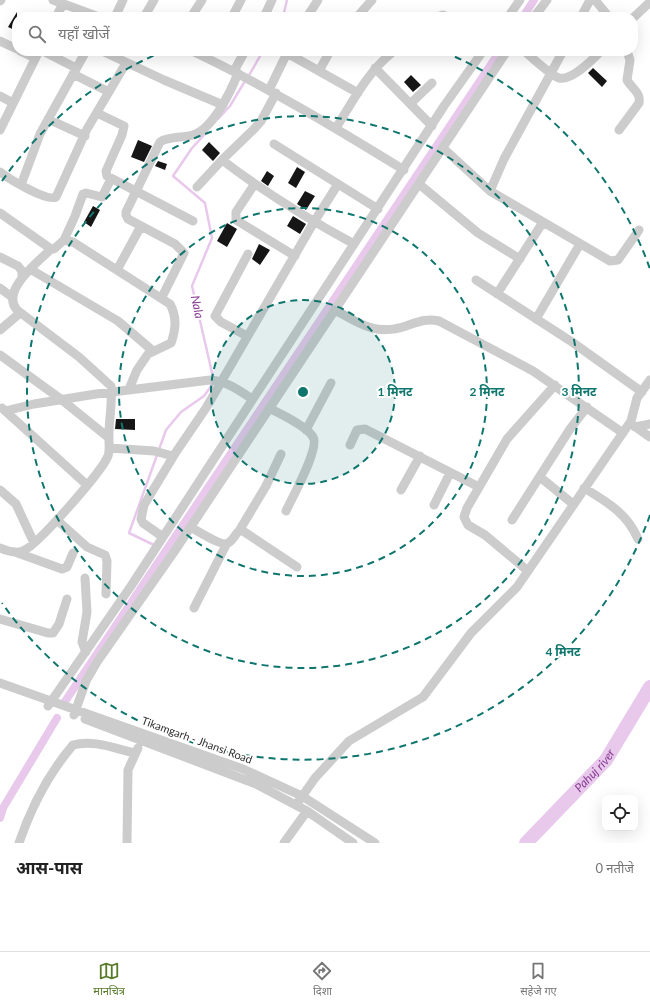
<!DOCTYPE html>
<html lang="hi">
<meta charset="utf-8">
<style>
body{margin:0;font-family:Lato,"Noto Sans Devanagari",sans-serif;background:#f6f6f6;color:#222}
.controls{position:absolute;right:12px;bottom:12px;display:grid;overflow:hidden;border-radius:8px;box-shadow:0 4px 16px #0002}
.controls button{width:36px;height:36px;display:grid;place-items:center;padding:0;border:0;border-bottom:1px solid #e0e0e0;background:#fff;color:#222;font:20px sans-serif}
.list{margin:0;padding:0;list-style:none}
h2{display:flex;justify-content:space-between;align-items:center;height:52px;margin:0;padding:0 16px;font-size:17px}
h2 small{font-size:13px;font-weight:400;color:#767676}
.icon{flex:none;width:22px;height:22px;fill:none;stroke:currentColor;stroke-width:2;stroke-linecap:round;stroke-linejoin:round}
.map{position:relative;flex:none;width:650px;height:843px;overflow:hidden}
.search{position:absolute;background:#fff;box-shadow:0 4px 16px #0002;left:12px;right:12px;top:12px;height:44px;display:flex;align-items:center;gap:10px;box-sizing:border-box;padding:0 14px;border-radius:16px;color:#767676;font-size:15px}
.sheet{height:108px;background:#fff}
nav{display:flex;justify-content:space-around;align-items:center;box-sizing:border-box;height:56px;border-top:1px solid #e0e0e0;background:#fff;font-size:11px;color:#767676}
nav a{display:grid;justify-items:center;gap:2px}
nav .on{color:#587b29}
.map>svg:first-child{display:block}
</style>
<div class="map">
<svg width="650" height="843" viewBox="0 0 650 843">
<rect width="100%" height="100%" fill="#fff"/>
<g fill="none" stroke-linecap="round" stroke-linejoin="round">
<path stroke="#e8c9ec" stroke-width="2.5" d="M283,17L287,0
M248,77L263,51
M218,119L230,106L245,81
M207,132L192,148L173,176L205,203L212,238L192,286L213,377
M154,545L129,533L166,430L181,412L204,396L214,382"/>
<path stroke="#e8c9ec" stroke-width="8" d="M523,17L534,0
M64,703L500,51
M0,818L3,808L57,718"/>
<path stroke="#e8c9ec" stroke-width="14" id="s1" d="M526,843L606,760L650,687"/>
</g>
<path fill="#161616" d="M17,12V31L8,27Z
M593,68L607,81L602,87L588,73Z
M411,75L421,85L413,92L404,82Z
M138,140L152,146L144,162L131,157Z
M209,142L220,153L213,161L202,150Z
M158,161L167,164L165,170L155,166Z
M297,167L305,172L296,188L288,183Z
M267,171L274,176L268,186L261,181Z
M305,191L315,196L306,210L297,204Z
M93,206L100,210L91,227L84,222Z
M293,216L306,224L300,234L287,226Z
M227,223L237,229L227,247L217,241Z
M259,244L270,250L260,265L252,259Z
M116,419H135V430L115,429Z"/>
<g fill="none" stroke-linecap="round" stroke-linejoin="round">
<path stroke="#ccc" stroke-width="9" d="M53,0L99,17
M595,0L609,17
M0,1L1,0
M56,17L63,4
M115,17L123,0
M144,17L154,0
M191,17L202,0
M232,17L241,0
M264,17L272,0
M307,17L318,0
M357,17L372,0
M436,17L443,15L447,17
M508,17L520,0
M534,17L547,0
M581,17L590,0
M633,18L650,2
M0,41L17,49
M20,51L35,58
M43,51L76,68
M102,51L164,80L223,105
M192,51C266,86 334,127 404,170
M524,51C533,58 550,75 559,78C572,81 593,59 601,51
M287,53L358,93
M375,68L432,126
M234,71L245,51
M319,71L330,51
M73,74L109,92
M269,90L288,51
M0,96L13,103
M410,104L432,83
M97,113L124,126L122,135L106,171L107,176L193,221
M48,119L85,136
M336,128C353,101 368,71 394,51
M0,130L39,51
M619,130L639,103C641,92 632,89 627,80L630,60L627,51
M274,144L378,209
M443,148L490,191L610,261L618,260L639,230
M222,160C264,192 308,219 354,244
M0,172C9,179 47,202 56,197L87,129L126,63
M419,184L478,233L520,259
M21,185L40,134L86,51
M254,185L236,212V220L295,256
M197,187L222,160L254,129L261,121L276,93
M490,191L504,159L563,51
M0,213L51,249H54L64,240L73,242L170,304C177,317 176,329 171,343L148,354L137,370L129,389
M64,240L75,216L83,194L86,193L102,197L111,179
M0,257L18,266L22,271V277
M30,269L118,321L153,351
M117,270L141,226
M476,280L572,342L642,392
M0,288L12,297
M497,294L543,222
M162,297L184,253L175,244L128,219L126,215V212L160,142C168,136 183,138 193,135C213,129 231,91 238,73
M335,310C360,324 376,336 406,326C418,322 426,318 439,321L533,371L623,433
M536,319L580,244
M0,330L20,313
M247,336L221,322L215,316L248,254
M0,355L62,400L109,438
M2,408L87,485
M269,408C280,414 307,426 313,437C320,448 292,498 286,511
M5,411L34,404L96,394L210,380C226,381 239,390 252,399
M630,423L650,437
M635,427L650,424
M306,430L331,383
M350,445L357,430L365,429L479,487
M109,448L154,451L173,456
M540,477L573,504
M584,488C607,502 627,513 638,539
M0,490L16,504L34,543
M401,490L420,456
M434,505L450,473
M57,520L87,547L105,555L107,561L106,594
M512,520L570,429L587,407
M190,527C198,531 222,547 228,543C233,541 235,534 239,531H243L297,567
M239,531L266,486L281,454
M163,537L143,523L141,519L144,505L176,452L206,408L314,222L338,184
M0,548C7,551 16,554 23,551C38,545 102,471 108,456C110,451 109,445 109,441C108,423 113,403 111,386L79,357L17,310C0,291 38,262 51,249
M15,552L62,569L67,567L73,553
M528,571L485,535L468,525L464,517L467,508L507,439L555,385
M85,578L87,612L82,642L86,652
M194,608L226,545
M0,619L48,633H53L59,624L67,599
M0,683L243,769L302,796L375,843
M48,706L131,586L444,106L483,51
M74,715L86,681L97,662L174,552L507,51
M85,719L256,784L307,811L353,843
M296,805L315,778L349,741L423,697L471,633L517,587L631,421L637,398L650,380
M19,843C31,808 49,773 73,745C93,739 116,749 135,753
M127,843L128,770L138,748
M284,843L307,811"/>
</g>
<circle cx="303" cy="392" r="92" fill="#0f766e" fill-opacity=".12"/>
<g fill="none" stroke="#0f766e" stroke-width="2" stroke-dasharray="7 5">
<circle cx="303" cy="392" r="92"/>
<circle cx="303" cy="392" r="184"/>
<circle cx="303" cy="392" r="276"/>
<path d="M650 515A368 368 0 0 1 2 603M2 181A368 368 0 0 1 162 52M444 52A368 368 0 0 1 650 269"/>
</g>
<g text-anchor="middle" stroke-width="4" stroke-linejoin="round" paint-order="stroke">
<g font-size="11" fill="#2f2f2f" stroke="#fff">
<text transform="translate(197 740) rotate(20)" y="4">Tikamgarh - Jhansi Road</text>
</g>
<g font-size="12" font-style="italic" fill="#883c92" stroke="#fff">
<text transform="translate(197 307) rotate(78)" y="4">Nala</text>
<text dy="4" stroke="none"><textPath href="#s1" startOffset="100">Pahuj river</textPath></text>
</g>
</g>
<circle cx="303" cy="392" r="6" fill="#0f766e" stroke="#fff" stroke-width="2"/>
<g font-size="12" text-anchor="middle" font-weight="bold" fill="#0f766e" stroke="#fff" stroke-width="4" stroke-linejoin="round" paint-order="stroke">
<text x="395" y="396">1 मिनट</text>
<text x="487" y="396">2 मिनट</text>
<text x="579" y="396">3 मिनट</text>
<text x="563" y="656">4 मिनट</text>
</g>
</svg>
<div class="controls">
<button><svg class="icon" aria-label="locate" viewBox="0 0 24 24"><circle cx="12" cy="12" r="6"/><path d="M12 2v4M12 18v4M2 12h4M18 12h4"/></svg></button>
</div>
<div class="search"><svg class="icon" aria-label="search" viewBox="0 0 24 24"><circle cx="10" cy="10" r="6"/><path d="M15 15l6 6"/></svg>यहाँ खोजें</div>
</div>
<section class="sheet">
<h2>आस-पास<small>0 नतीजे</small></h2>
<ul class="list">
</ul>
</section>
<nav>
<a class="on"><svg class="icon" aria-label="map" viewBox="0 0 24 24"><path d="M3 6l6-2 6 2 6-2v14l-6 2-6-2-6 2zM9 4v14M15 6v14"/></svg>मानचित्र</a>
<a><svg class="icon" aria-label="directions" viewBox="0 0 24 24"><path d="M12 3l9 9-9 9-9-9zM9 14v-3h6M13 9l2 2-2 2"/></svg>दिशा</a>
<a><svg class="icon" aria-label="saved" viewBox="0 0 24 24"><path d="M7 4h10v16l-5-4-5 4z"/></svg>सहेजे गए</a>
</nav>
